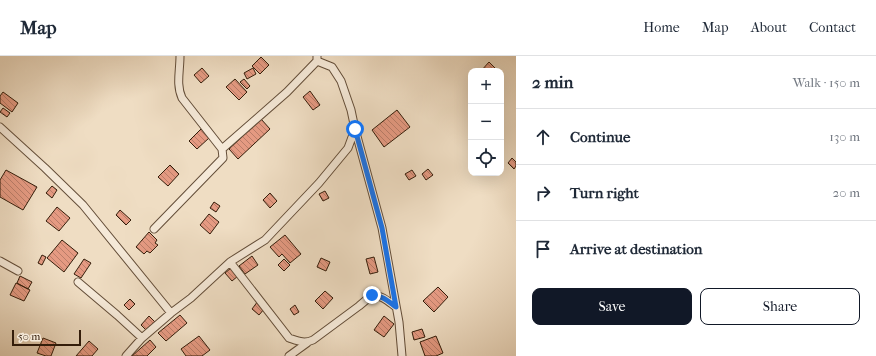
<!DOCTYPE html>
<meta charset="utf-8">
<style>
body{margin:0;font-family:"IM FELL French Canon",serif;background:#f6f6f7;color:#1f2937}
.controls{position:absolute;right:12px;top:12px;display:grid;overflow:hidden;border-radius:8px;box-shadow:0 4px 16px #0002}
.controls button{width:36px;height:36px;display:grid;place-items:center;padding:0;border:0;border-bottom:1px solid #e0e1e3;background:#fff;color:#1f2937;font:20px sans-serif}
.scale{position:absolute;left:12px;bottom:10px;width:69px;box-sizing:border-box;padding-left:4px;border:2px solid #341d0a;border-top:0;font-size:11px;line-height:14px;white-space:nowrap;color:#341d0a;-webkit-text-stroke:3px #f5e9d8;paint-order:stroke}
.stop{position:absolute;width:12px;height:12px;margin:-9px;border:3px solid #1a73e8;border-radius:50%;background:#fff}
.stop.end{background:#1a73e8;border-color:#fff;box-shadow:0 1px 4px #0008}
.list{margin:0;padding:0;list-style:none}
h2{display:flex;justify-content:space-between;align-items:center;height:52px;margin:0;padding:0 16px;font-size:17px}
h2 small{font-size:13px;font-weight:400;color:#747a83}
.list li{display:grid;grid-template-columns:26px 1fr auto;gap:12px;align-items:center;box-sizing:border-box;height:56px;padding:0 16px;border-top:1px solid #e0e1e3}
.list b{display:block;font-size:15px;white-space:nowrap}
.list em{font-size:13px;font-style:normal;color:#747a83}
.actions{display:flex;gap:8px;padding:12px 16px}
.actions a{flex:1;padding:9px 0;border:1px solid #111827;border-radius:8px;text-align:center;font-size:14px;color:#111827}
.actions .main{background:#111827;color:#fff}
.icon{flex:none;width:22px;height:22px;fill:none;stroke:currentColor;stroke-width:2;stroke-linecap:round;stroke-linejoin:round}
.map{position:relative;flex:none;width:516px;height:300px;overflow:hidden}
header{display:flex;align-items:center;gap:24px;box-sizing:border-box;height:56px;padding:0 20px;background:#fff;border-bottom:1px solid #e0e1e3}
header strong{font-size:19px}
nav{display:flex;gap:22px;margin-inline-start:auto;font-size:14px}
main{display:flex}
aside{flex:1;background:#fff}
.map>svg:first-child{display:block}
</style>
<header>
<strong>Map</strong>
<nav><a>Home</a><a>Map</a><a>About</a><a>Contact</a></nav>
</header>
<main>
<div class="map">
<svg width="516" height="300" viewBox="0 0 516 300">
<defs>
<pattern id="building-back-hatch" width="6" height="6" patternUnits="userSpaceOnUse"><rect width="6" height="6" fill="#e59a82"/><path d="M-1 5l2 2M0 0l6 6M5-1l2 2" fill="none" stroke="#ba7d69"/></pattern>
</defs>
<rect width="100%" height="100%" fill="#efddc3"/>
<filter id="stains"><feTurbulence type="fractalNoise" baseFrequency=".005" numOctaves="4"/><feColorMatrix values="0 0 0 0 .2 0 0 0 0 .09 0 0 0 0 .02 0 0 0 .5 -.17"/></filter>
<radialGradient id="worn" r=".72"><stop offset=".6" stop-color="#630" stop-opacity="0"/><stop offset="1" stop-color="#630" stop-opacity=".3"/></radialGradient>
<path fill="url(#building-back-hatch)" stroke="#341d0a" d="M261,1L269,9L260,18L252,10Z
M489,6L495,12L491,15H481Z
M202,12L209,20L201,27L194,19Z
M253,12L256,18L247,23L244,17Z
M235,23L247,36L239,44L226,31Z
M244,23L250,30L247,33L240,26Z
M310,35L320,49L313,54L303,41Z
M3,36L18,47L12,56L0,47V40Z
M3,52L10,57L7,61L0,56Z
M397,54L410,71L384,91L372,74Z
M261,63L270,73L238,103L229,93Z
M201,73L209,82L197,93L189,85Z
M512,102L516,106V110L514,113L508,107Z
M170,109L179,118L168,130L158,121Z
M428,113L433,119L426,124L422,118Z
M6,114L37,131L23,154L0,141V124Z
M412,114L416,120L409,124L405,118Z
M52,130L57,134L52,142L46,137Z
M325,135L329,142L323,145L319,138Z
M270,137L277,145L270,152L263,144Z
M214,146L220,150L216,156L210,152Z
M57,151L70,162L59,175L46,165Z
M120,154L131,164L126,169L116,159Z
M209,158L219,166L210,178L200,169Z
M149,176L157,184L155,187L158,189L150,197L147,195L144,198L136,191Z
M285,179L301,198L290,207L282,198L279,201L270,191Z
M62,184L78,197L64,216L47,202Z
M42,199L46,201L42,209L38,207Z
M252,200L258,209L245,218L239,210Z
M374,201L378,216L370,218L366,203Z
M321,202L330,206L326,215L317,211Z
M84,203L91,207L81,222L74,218Z
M284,203L290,209L284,215L278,209Z
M231,212L238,220L232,225L225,217Z
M20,220L32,226L28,233L17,227Z
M16,227L30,234L24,245L10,239Z
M438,231L448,241L434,256L423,245Z
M325,235L333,242L323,253L315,245Z
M130,243L135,248L129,254L124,249Z
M258,245L265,252L259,259L252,253Z
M295,249L299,256L294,259L290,253Z
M180,259L187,267L166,285L158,277Z
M149,260L156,267L148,276L141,269Z
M384,260L394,268L384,281L374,274Z
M422,273L425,281L414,284L412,276Z
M199,280L210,294L202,300H186L181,293Z
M436,280L443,297L436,300H425L420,286Z
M43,282L56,287L51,300H46L37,297Z
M150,284L156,291L147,300H132Z
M89,285L98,293L92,300H76Z"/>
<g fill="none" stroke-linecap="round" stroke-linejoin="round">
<defs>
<path id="street" d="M180,0C180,15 176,29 182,42L222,93
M317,0V5L332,11L341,25L351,54L355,73L382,172L399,266L402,300
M0,71L45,112L83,149L171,257
M154,173L223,102L222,93L287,36L317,5
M0,205L18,215
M230,206L289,282C298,285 304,288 313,284L359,250L372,239C382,239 389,246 396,251
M78,226L117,259L142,282
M126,300L142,282L171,257L191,242L230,206L265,184L319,127L348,92L355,73
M289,300L307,287"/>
</defs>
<use href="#street" stroke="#634d38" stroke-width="9"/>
<use href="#street" stroke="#f5e9d8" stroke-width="7"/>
</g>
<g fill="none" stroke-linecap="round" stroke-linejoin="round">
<path stroke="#1a73e8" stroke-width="5" d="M355,73L382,172L396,251C389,246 382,239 372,239"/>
</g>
<rect width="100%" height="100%" filter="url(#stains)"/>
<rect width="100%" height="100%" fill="url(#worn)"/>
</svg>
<div class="controls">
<button>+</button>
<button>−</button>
<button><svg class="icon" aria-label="locate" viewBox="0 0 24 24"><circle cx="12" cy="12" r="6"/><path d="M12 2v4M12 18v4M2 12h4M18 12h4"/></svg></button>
</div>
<div class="scale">50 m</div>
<div class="stop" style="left:355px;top:73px"></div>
<div class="stop end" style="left:372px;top:239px"></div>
</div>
<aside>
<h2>2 min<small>Walk · 150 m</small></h2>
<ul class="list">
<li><svg class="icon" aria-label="ahead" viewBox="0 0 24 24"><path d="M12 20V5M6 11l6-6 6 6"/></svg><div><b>Continue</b></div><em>130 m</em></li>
<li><svg class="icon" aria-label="right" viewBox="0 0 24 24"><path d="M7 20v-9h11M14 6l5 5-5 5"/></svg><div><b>Turn right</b></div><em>20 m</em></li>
<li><svg class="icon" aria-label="arrive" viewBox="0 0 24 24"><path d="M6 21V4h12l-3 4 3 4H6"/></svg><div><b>Arrive at destination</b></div></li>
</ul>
<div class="actions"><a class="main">Save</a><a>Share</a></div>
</aside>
</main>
